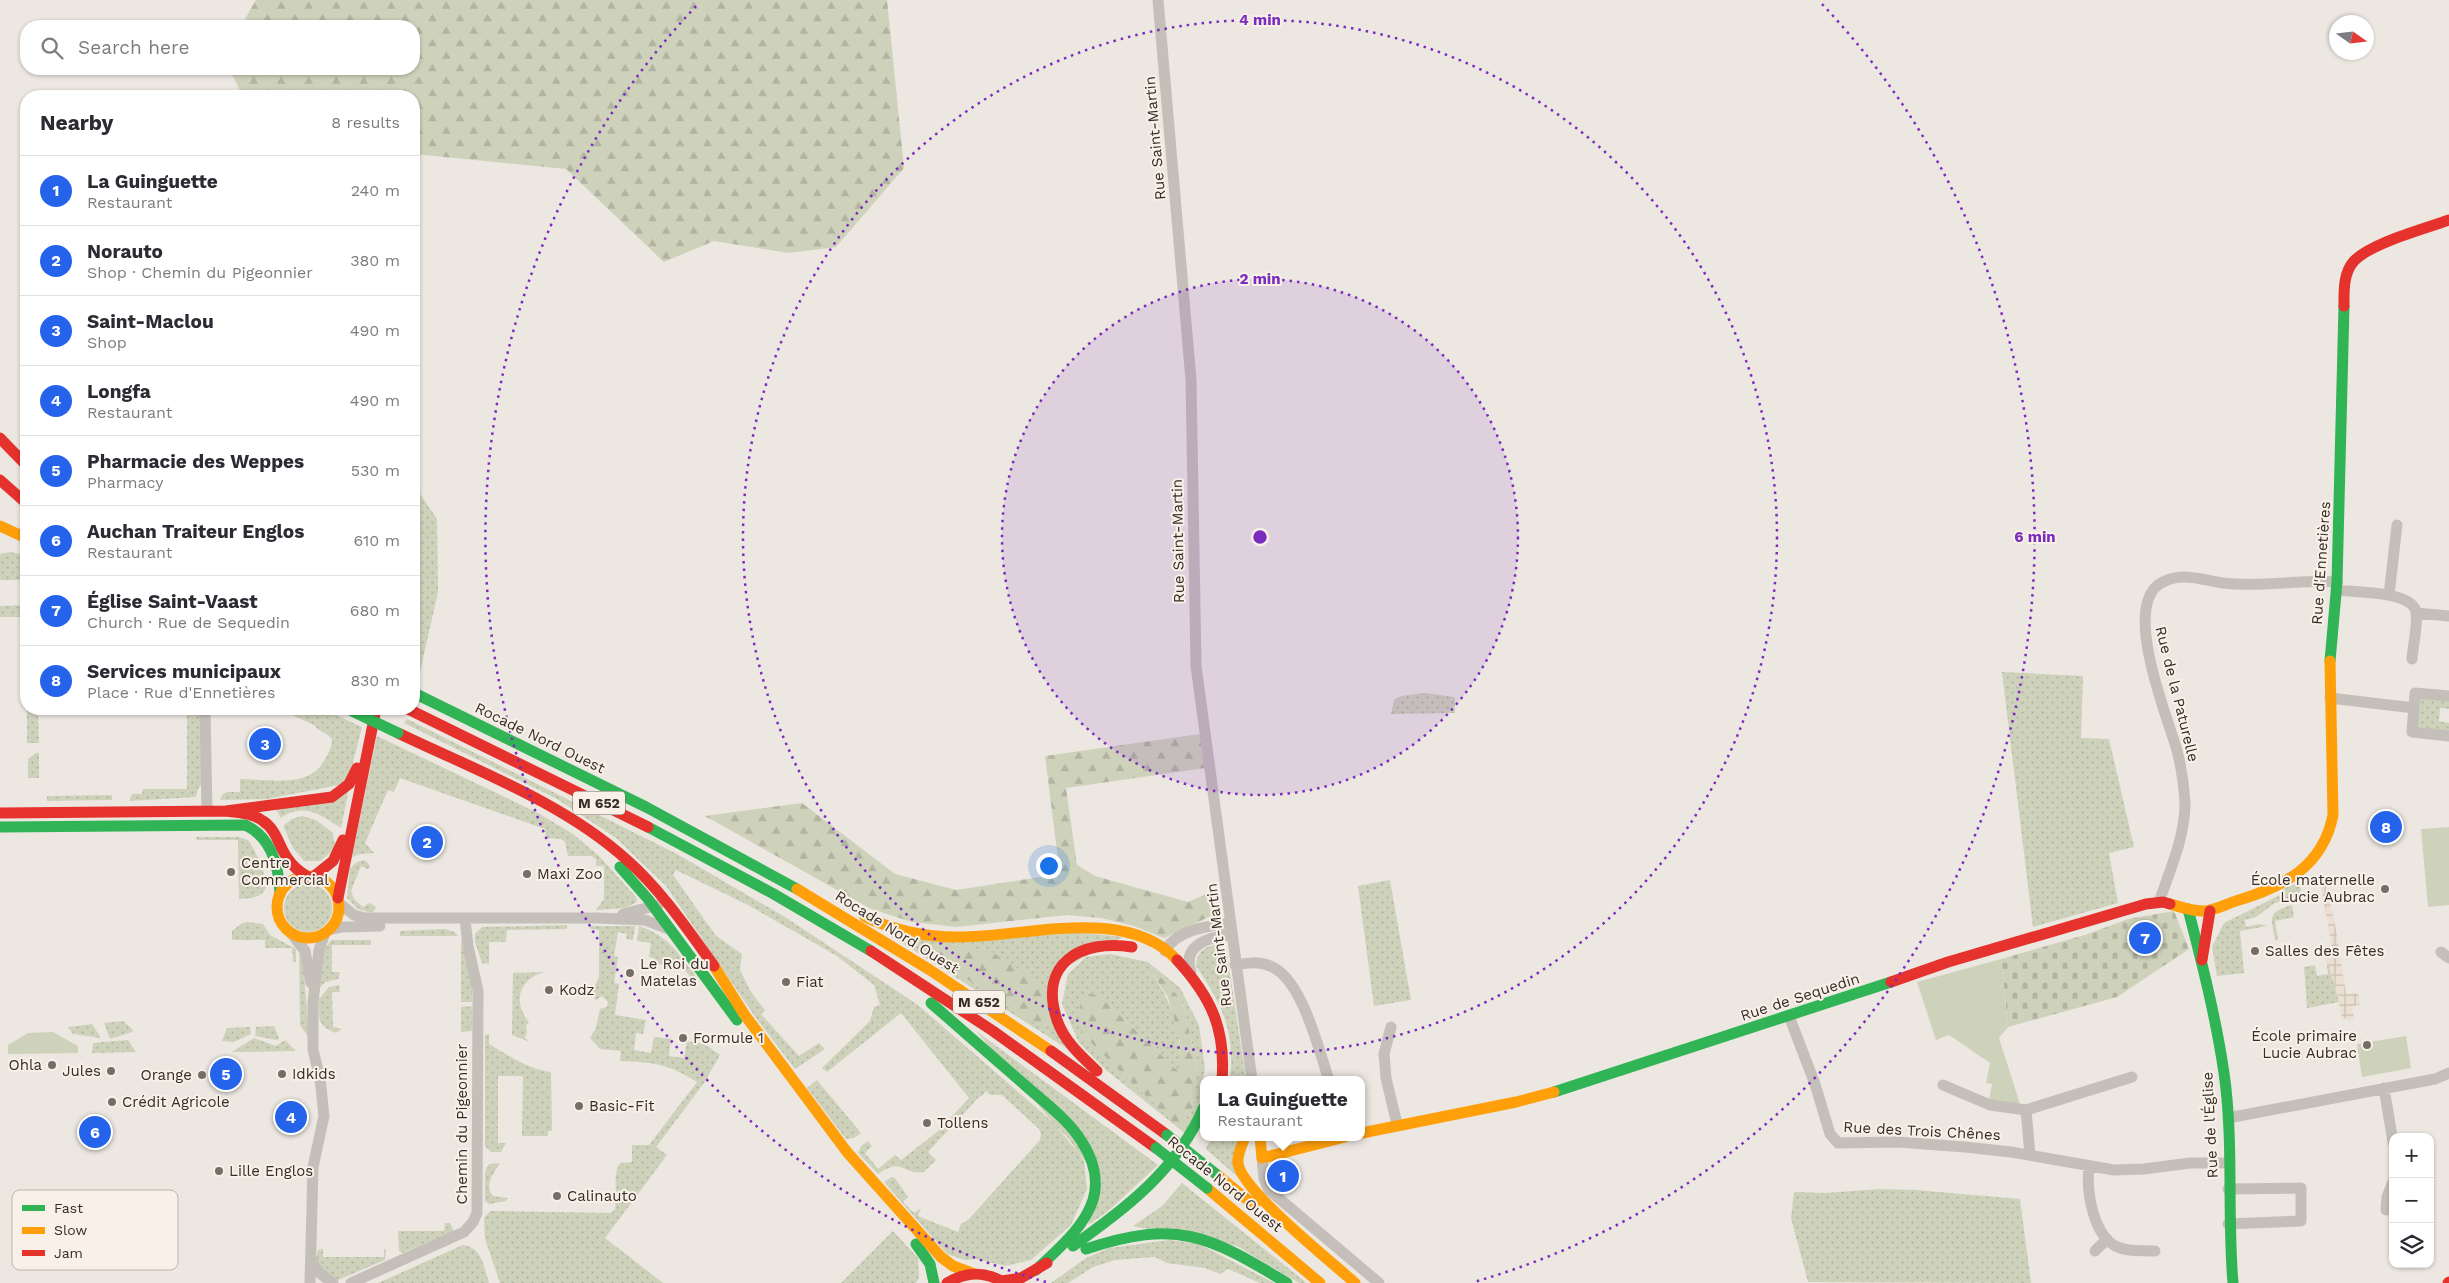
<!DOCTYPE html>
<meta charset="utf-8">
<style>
body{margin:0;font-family:"Work Sans",sans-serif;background:#f2f2f3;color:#2b2b33}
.controls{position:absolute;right:15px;bottom:15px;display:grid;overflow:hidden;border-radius:10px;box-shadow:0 1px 4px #0004}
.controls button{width:45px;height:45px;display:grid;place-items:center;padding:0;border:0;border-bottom:1px solid #e1e1e2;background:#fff;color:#2b2b33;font:25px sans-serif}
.compass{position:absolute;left:2329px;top:15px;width:45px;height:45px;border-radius:50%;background:#fff;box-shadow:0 1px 4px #0004;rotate:104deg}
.you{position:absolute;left:1048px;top:865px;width:18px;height:18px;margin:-12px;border:4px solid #fff;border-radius:50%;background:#1a73e8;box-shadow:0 0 0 8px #1a73e833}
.badge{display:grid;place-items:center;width:32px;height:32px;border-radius:50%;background:#2563eb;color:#fff;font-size:16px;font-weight:700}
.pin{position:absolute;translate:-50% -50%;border:2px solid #fff;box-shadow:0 1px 5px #0006}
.popup{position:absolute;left:1200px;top:1076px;width:165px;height:65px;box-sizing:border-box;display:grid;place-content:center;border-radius:10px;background:#fff;filter:drop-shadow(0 1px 4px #0005);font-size:16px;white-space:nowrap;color:#7c7c81}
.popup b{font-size:19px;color:#2b2b33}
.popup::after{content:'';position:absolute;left:50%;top:100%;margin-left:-10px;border:10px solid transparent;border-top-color:#fff}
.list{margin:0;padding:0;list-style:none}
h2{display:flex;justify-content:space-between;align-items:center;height:65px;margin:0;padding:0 20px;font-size:21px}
h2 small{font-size:16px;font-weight:400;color:#7c7c81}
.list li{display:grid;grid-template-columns:32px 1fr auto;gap:15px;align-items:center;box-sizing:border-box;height:70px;padding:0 20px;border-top:1px solid #e1e1e2}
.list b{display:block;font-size:19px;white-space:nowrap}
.list p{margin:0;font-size:16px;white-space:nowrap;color:#7c7c81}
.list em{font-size:16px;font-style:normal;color:#7c7c81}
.icon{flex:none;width:28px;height:28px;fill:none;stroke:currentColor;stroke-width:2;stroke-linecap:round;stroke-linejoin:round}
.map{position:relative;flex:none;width:2449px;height:1283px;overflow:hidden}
.search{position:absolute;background:#fff;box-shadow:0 1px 4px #0004;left:20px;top:20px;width:400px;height:55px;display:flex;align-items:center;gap:12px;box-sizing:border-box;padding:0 18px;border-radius:20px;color:#7c7c81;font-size:19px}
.panel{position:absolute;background:#fff;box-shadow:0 1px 4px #0004;left:20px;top:90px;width:400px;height:625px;border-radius:20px}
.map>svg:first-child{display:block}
</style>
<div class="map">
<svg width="2449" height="1283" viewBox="0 0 2449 1283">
<defs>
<pattern id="grass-dots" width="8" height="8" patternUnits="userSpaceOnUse" patternTransform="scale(1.25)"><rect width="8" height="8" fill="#ced2bb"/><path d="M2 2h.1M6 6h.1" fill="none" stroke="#b2b4a1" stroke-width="1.8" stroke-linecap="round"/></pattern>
<pattern id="forest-firs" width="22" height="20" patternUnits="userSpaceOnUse" patternTransform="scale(1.25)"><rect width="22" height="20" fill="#ced2bb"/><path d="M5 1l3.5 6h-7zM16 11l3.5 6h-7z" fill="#b2b4a1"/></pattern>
<pattern id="cemetery-stones" width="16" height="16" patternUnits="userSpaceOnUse" patternTransform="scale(1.25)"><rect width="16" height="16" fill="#ced2bb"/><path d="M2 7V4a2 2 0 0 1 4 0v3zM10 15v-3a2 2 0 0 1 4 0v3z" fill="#b2b4a1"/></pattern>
<pattern id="plaza-grid" width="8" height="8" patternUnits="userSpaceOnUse" patternTransform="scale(1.25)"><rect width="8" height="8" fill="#eadfd1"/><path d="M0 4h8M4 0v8" fill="none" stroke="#c9c0b3"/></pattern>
</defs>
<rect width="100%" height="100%" fill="#ece7e1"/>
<path fill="url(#grass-dots)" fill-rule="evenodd" d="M414,485L437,519L438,592L418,681L414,679Z
M10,552L26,555V580H0V554Z
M26,605V617H0V606Z
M2002,672L2083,676L2081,738L2109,739L2134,847L2109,853L2118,903L2033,927Z
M1424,693L1455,697V713L1391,714L1394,700L1401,696Z
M2420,697L2449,700V709L2440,708L2439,721L2449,723V732L2417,729Z
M27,709H38L39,743H27Z
M187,709H201V785L198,789L196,797L129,801L132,794H142L143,789H187Z
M279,709H323L362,727L350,774L344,784L267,799L220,800L222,795L227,792H240V779C268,779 308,789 324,761C328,754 332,748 332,739C326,732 319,732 314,725Z
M407,719L677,854L785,917L918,1005L1046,1116L1069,1139L1084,1161L1087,1189L1071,1225L1031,1260L1006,1266L976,1259L965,1260L947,1254L884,1182L892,1177L895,1178L908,1197L903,1202L914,1213L921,1208L918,1216L958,1232L961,1224L969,1219L1040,1140L1041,1134L1039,1129L1002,1095H990L986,1091L981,1097L980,1096L928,1152L936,1160L924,1172C902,1175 903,1156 878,1174L858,1153L861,1146L868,1141L872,1146L865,1153L878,1169L895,1155L901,1160L937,1132L969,1098L901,1013L827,1072L822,1068L870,1021L874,1007L880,1005L874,985L837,956L748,905L676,870L673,875L716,936L742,954L740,970L751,992L765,1010L761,1014L799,1056L819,1043L825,1049L795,1069L756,1018L666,886L616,838L557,799L404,723Z
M377,736L538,813L573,834L599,856L636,897L637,902L625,908L596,910L604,899V866H596V859L591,856H568L565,842L561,839L546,838L545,829L400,778L394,792L388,790L365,843L374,853L360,854L352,857Z
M36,753H39V778H28V759Z
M349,789L341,828C321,815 304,802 281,818L276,810Z
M112,795V800L47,801V796Z
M302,816L316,820L332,832L336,848L320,861H304L293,848L284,828V825L292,819Z
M196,837H238L248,840C253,846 256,854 259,861C270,887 271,898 239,899L238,840H197Z
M365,860L370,866L368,869L361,866L351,891L354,899L363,907L369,903L375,906L376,909L371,913L358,909L347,898L350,868L357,862Z
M1390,880L1411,1000L1374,1006L1358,886Z
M2298,883L2301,890L2297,896L2275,903L2256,917L2245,920L2246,927L2260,924L2267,926L2240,931L2244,973L2217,976L2212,947L2224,923L2280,895L2283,889Z
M284 908a24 24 0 1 1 48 0a24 24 0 1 1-48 0Z
M2292,905L2294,917L2275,921L2278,940H2275C2271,917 2267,912 2292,905Z
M247,922L263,924L270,935L296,949V962H293L292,948H265V940H232V931L241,924Z
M567,925V929L507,930L506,942H489V964L482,963L475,942V934L482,927Z
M590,926H635L633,940L626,939L627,934L618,932L614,956L618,957L614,983L619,984L615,1015L646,1020L643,1034L636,1033L634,1050L651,1053L654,1037L671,1039L669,1056L684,1058L687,1041L704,1044L720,1055L704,1083L656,1147L667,1155L605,1238L663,1283H500L485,1239L484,1218L490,1211L611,1213L615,1209C618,1193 612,1176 620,1163L632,1162V1145H649L697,1082C669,1064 653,1062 620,1061L621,1051L600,1049L590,1038L596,1028L600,1009L607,1007L608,1002L602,996L595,1001L593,990L599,977V930L590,929Z
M639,926C669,936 679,954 697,978L694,981L684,969L653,963L654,958L649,957L651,943L637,941Z
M445,929L454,932L458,936H400V931Z
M1077,932L1123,937L1052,974L1069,1050L890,935Z
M331,940H371V945H332V972H340L338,979L326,982L320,987L322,953Z
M461,940L472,983V1002H461Z
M1215,945L1224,949L1227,953L1246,1080H1230C1235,1031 1223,1006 1196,966C1197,954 1202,947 1215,945Z
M299,951L304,973L309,1038L300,1025Z
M1110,954L1148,962L1180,988L1199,1025L1205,1069L1199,1105L1186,1134L1106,1070L1079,1043L1062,1004L1068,974L1086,957ZM1151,972L1182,1001L1198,1068L1180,1128L1081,1033L1089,992L1101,997L1183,1076C1180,1033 1176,1008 1151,972Z
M2315,965L2317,976L2328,974L2327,965L2329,966L2339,1002L2307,1008L2304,967Z
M544,972C519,979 512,1002 529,1022L526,1026L527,1032L525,1038L530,1042L512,1035L513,973Z
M339,985L340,992H332L333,1027L342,1029L336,1033C316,1025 319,1019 319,999L329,987Z
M472,1006V1031L461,1032V1007Z
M123,1021L133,1030L132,1032L110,1039L104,1023Z
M92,1024L101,1038L73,1034L68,1027Z
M274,1026L279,1038L277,1040L255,1036L256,1027Z
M250,1027L251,1034L234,1042L222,1041L227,1028Z
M976,1031L1158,1165L1107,1212L1088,1225L1102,1181Z
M489,1034V1044C508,1055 529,1070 551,1072L552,1131H548V1136H522L523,1076H498V1143H506L501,1152H491L485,1146V1035Z
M254,1038L276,1046L285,1040L296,1051L232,1052Z
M128,1040L136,1052L92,1053L93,1043Z
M817,1080L861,1133L854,1138L846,1139L807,1088Z
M1211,1137H1239L1240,1179L1206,1149Z
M500,1163C493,1174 484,1185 493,1196L508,1198L506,1201L489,1204L485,1201V1172L489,1164Z
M1182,1183L1303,1280L1306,1283H1299L1237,1246L1133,1226L1162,1206Z
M1880,1189L1916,1190L2020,1199L2031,1283L1808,1282L1791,1218L1794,1192L1825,1193Z
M445,1223H450L454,1231L403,1253L399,1251L398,1231H444Z
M893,1231L918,1258L919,1277L916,1283H841Z
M1170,1240L1199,1244L1274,1283H1260L1228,1269L1220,1274L1205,1268L1167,1263L1155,1257L1115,1260L1093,1267L1068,1283H1051L1086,1258L1109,1248Z
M463,1245C482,1247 484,1267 489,1283H378Z
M321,1249H323V1257H384V1249H386L385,1260L338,1280C326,1277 312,1263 318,1250Z"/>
<path fill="url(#forest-firs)" d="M256,0H887L904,168L836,247L789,253L714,241L664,262L566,169L414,154V96H243L229,69H414V26H241Z
M1200,734L1205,768L1066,788L1077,865L1095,876L1188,902L1207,894L1215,914L1164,938L1134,926L1101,918L1067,915L956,927L912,922L871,909L705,816L802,803L895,874L956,890L1060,874L1045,756Z
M932,946L969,947L992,952L1026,974L1043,991L1050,1019L1042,1025L1032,1022L927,953L926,948Z
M1150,970L1164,980L1182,1001L1198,1068L1193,1107L1180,1129L1081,1033L1080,1001L1088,992L1101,997L1182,1075L1180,1041L1168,997Z"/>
<path fill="url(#cemetery-stones)" d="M2174,911L2189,949L2117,997L2008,1027L2001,959L2088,934L2128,919Z"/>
<path fill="#ced2bb" d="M2449,827V905L2428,907L2421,829Z
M2001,959L2008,1027L1999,1038L2020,1104L1989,1100L1992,1084L1986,1083L1990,1063L1949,1035L1936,1040L1917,982Z
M53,1032L78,1046V1053L8,1054V1045L28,1033Z
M2406,1036L2411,1068L2362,1077L2357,1044Z"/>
<path fill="url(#plaza-grid)" d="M2319,874H2323L2336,929L2346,994L2358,993L2360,1005L2352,1006L2354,1019L2348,1020L2347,1018L2342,1019L2338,997L2329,966L2327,965L2325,955L2333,953Z"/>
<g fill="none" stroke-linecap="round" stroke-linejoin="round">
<path stroke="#c5bfba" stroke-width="11" d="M1158,0L1191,380L1196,666L1252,1080
M2336,590C2354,592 2412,591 2416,612C2418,626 2413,645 2412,659
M2389,595L2397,525
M2416,613L2449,616
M2449,696L2415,693L2412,732L2449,736
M2330,698L2414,708
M205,709L207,811
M2159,902C2170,870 2185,837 2185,803C2184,785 2181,765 2176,747C2166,714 2122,605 2161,583C2181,571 2202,580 2223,583C2261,588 2299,579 2337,582
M339,903L354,915L364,918H597L645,920L668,929
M623,914L658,905
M331,929L341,927L380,926
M291,933L305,951L311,983
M1165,951C1177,929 1209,926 1231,923
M2441,952L2449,958
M1235,965C1247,963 1259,961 1270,966C1302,978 1318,1048 1329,1080
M1191,972C1181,944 1211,937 1232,934
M1789,1016L1815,1084L1830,1134L1838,1143L1898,1142L1965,1147L2011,1152L2114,1170L2144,1169L2190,1163H2228
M1391,1027L1384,1054L1386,1078L1397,1124
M1943,1085L1990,1105L2026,1110L2132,1077
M2384,1088L2393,1142
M2026,1110L2030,1155
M2228,1118L2435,1079L2449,1073
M1262,1158L1264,1179L1269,1190L1379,1283
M2089,1166C2086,1191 2093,1239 2120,1248C2131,1252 2144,1250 2155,1251
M2228,1189L2301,1188V1221L2228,1224
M2386,1210L2387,1197L2393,1182
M2095,1251L2107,1239
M311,1258C314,1270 323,1276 333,1283
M310,1283L313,1167L324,1116L320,1078L313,1050V1002L319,950L325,933
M351,1283L464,1232L473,1222L477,1213L478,991L468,946L465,919"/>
<path stroke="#30b455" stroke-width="11" d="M2330,661L2337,582L2344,306
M414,693L646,807L797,889
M0,827L245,825C272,837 279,867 280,894
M648,827L772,893L871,951
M620,867L648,899L737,1020
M2188,909C2202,963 2216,1018 2224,1073C2234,1142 2227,1214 2233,1283
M931,1003C963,1031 994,1058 1026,1086C1045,1103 1068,1119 1082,1142C1093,1159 1099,1180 1093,1200C1084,1228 1057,1250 1036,1270
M1554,1092L1891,982
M916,1244L930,1264L934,1283
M1073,1246C1128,1206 1176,1171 1204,1107
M1086,1249C1177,1219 1208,1235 1287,1283"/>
<path stroke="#ff9f0a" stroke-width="11" d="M0,526L26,538
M277 907a31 31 0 1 1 62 0a31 31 0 1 1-62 0Z
M797,889L930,970L1051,1051
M2170,904C2180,907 2192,911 2203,911C2214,911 2226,904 2236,901C2283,887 2323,867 2333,815L2330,661
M865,917C894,930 925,937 957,937C1023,938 1125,904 1177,960
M714,966L744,1014L847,1152L941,1257L953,1266L972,1273
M1362,1133L1516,1102L1554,1092
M1245,1137C1242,1145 1237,1154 1238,1163C1240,1189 1333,1263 1355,1283
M1260,1137L1262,1158L1345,1137
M1216,1174L1255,1206
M1207,1188L1320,1283"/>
<path stroke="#e5322d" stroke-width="11" d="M2344,306C2344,292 2343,273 2354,261C2371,243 2424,229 2449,220
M0,438L26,465
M0,480L26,503
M408,709L648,827
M398,733C475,770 563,802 627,860C661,890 688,930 714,966
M226,811L332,797L349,784L357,768
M0,813L226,811C238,813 253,813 263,821C277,830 279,847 288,859C293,867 300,872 308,877
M313,877L333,861L343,840
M338,898L376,709
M871,951L993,1031L1156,1148
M1177,960C1211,997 1226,1029 1222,1080
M2202,960L2210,911
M1891,982L1948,962L2146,904L2163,902L2170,904
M1051,1051L1167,1135
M1097,1071C1082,1057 1064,1041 1057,1020C1038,963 1081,939 1132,947
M1002,1281L1021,1278L1047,1263
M947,1283C967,1271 985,1271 1005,1283
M2448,1283L2449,1282"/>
<path stroke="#30b455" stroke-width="11" d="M352,711L398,733
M1167,1135L1216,1174
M1156,1148L1207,1188"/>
</g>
<circle cx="1260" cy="537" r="258" fill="#7b2cbf" fill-opacity=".12"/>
<g fill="none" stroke="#7b2cbf" stroke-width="2.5" stroke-dasharray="2.5 5">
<circle cx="1260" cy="537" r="258"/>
<circle cx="1260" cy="537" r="517"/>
<path d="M1046 1282A775 775 0 0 1 698 4M1822 4A775 775 0 0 1 1474 1282"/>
</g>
<g fill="#766d69" stroke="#f9f1e8" stroke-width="2">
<circle cx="231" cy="872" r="5"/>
<circle cx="527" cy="874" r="5"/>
<circle cx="2385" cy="889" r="5"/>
<circle cx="2255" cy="951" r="5"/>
<circle cx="630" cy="973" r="5"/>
<circle cx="786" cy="982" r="5"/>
<circle cx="549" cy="990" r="5"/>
<circle cx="683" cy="1038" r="5"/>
<circle cx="2367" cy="1045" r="5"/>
<circle cx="52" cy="1065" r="5"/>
<circle cx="111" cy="1071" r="5"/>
<circle cx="282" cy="1074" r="5"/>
<circle cx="202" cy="1075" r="5"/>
<circle cx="112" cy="1102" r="5"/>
<circle cx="579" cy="1106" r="5"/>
<circle cx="927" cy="1123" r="5"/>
<circle cx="219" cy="1171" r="5"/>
<circle cx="557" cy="1196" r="5"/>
</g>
<g text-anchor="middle" stroke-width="4" stroke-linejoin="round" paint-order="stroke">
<g fill="#f9f1e8" stroke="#706762" stroke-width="1">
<rect x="573" y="791.5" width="52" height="23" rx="4"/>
<rect x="953" y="990.5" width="52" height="23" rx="4"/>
</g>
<g font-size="14" font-weight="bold" fill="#362c28">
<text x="599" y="808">M 652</text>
<text x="979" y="1007">M 652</text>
</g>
<g font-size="15" fill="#362c28" stroke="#f9f1e8">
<text transform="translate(1155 138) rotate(-95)" y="5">Rue Saint-Martin</text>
<text transform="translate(1178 541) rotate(-91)" y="5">Rue Saint-Martin</text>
<text transform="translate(2321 563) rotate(-86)" y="5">Rue d'Ennetières</text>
<text transform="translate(2177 694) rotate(76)" y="5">Rue de la Paturelle</text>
<text transform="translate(540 738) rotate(26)" y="5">Rocade Nord Ouest</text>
<text transform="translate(897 932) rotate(32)" y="5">Rocade Nord Ouest</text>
<text transform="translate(1219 945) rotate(-97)" y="5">Rue Saint-Martin</text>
<text transform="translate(1800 997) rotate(-18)" y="5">Rue de Sequedin</text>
<text transform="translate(462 1124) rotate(-90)" y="5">Chemin du Pigeonnier</text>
<text transform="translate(2210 1125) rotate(-93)" y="5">Rue de l'Église</text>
<text transform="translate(1922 1131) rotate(3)" y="5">Rue des Trois Chênes</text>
<text transform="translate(1225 1184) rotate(39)" y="5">Rocade Nord Ouest</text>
</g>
<g font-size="15" fill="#362c28" stroke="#f9f1e8" text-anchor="start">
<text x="241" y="868">Centre<tspan x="241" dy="17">Commercial</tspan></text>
<text x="537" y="879">Maxi Zoo</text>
<text x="2375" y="885" text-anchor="end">École maternelle<tspan x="2375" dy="17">Lucie Aubrac</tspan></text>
<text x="2265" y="956">Salles des Fêtes</text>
<text x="640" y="969">Le Roi du<tspan x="640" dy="17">Matelas</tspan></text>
<text x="796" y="987">Fiat</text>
<text x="559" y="995">Kodz</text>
<text x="2357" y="1041" text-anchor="end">École primaire<tspan x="2357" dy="17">Lucie Aubrac</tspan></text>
<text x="693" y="1043">Formule 1</text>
<text x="42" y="1070" text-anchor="end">Ohla</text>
<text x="101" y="1076" text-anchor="end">Jules</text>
<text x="292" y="1079">Idkids</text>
<text x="192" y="1080" text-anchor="end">Orange</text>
<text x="122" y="1107">Crédit Agricole</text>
<text x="589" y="1111">Basic-Fit</text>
<text x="937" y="1128">Tollens</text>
<text x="229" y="1176">Lille Englos</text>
<text x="567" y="1201">Calinauto</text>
</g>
</g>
<rect x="12" y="1190" width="166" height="80" rx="8" fill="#f9f1e8" stroke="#beb6ae" stroke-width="1"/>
<rect x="22" y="1205" width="23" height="6" fill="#30b455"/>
<rect x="22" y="1227" width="23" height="7" fill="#ff9f0a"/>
<rect x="22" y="1250" width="23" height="6" fill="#e5322d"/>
<g font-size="14" fill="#362c28">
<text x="54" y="1213">Fast</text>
<text x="54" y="1235">Slow</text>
<text x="54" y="1258">Jam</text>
</g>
<circle cx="1260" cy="537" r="8" fill="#7b2cbf" stroke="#f9f1e8" stroke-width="2.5"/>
<g font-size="15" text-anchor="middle" font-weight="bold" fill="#7b2cbf" stroke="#f9f1e8" stroke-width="4" stroke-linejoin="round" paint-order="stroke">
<text x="1260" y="25">4 min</text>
<text x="1260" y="284">2 min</text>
<text x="2035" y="542">6 min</text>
</g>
</svg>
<div class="controls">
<button>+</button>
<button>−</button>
<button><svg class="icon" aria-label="layers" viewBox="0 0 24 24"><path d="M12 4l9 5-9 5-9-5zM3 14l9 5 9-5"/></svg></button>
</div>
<svg class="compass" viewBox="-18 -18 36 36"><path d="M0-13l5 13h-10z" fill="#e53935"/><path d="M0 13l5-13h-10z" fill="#7c7c81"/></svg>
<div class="you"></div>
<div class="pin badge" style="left:1283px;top:1176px">1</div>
<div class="popup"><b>La Guinguette</b>Restaurant</div>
<div class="pin badge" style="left:427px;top:842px">2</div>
<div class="pin badge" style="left:265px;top:744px">3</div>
<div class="pin badge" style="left:291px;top:1117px">4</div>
<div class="pin badge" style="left:226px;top:1074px">5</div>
<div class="pin badge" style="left:95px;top:1132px">6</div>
<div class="pin badge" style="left:2145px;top:938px">7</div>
<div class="pin badge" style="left:2386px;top:827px">8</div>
<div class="search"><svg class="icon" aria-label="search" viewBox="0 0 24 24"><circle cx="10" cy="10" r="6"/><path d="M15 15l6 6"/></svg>Search here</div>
<section class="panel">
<h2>Nearby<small>8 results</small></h2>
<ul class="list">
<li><span class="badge">1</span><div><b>La Guinguette</b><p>Restaurant</p></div><em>240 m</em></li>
<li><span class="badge">2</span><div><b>Norauto</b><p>Shop · Chemin du Pigeonnier</p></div><em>380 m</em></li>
<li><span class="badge">3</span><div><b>Saint-Maclou</b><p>Shop</p></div><em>490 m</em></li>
<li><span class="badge">4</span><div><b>Longfa</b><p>Restaurant</p></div><em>490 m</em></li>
<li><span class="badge">5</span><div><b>Pharmacie des Weppes</b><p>Pharmacy</p></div><em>530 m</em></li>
<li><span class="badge">6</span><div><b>Auchan Traiteur Englos</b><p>Restaurant</p></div><em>610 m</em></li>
<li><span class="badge">7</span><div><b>Église Saint-Vaast</b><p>Church · Rue de Sequedin</p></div><em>680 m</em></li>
<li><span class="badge">8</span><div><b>Services municipaux</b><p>Place · Rue d'Ennetières</p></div><em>830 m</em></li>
</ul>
</section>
</div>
